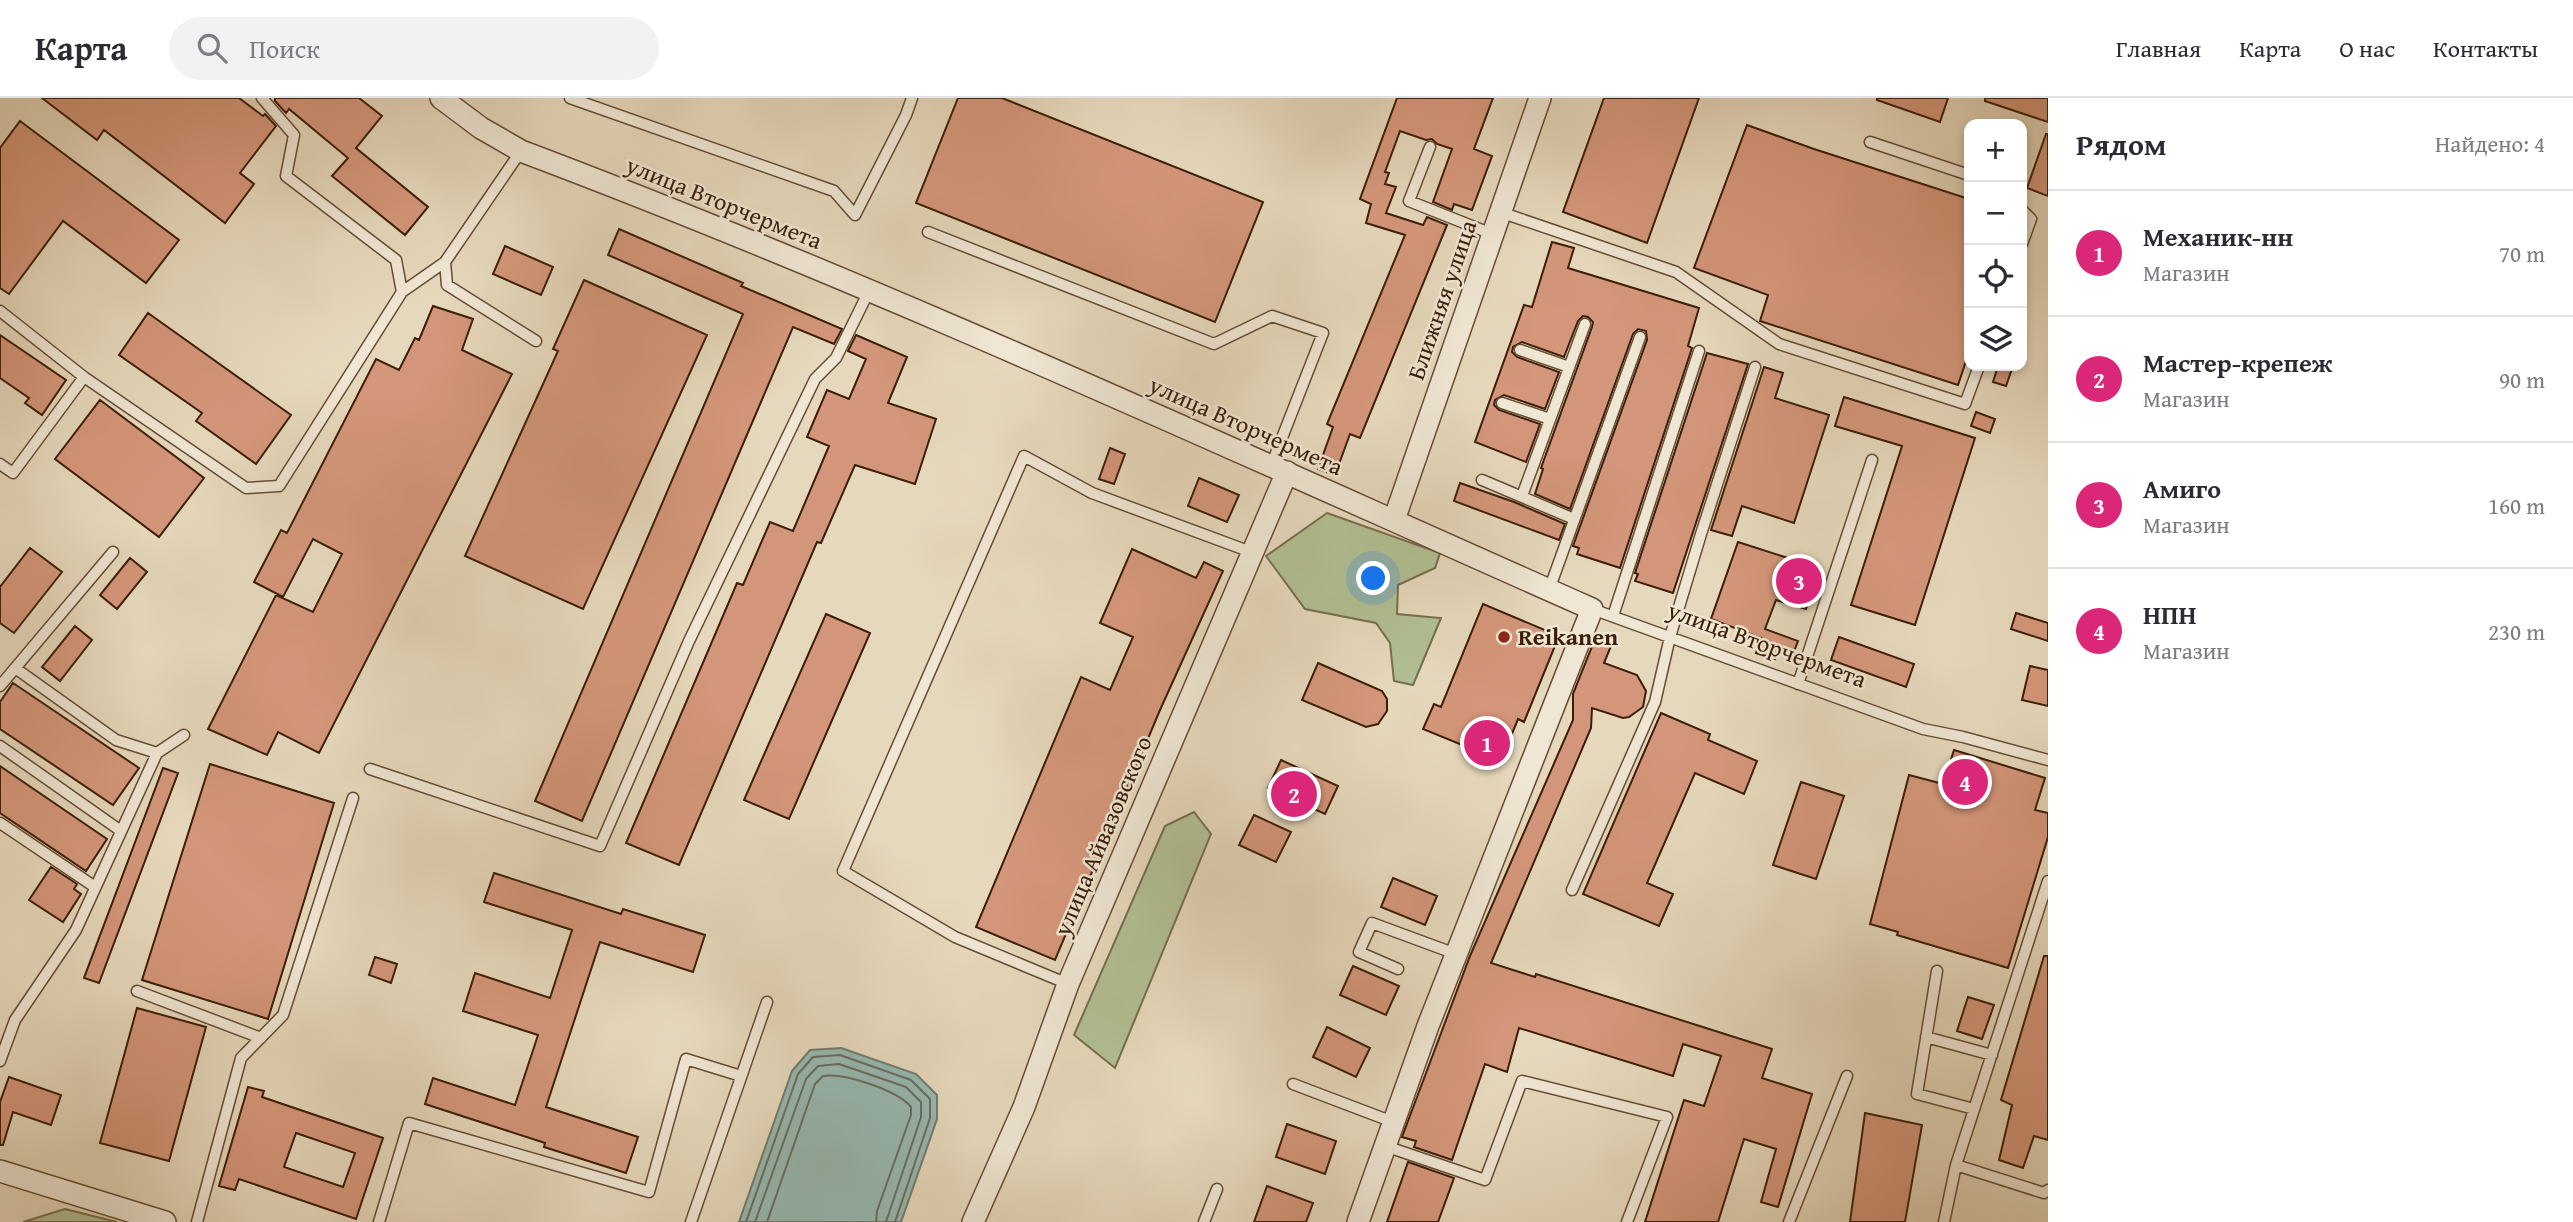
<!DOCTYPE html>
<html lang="ru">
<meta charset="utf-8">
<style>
body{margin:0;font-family:"Gentium Book Plus",serif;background:#f2f2f3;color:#2b2b33}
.controls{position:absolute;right:21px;top:21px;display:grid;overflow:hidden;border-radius:14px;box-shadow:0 4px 10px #0003}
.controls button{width:63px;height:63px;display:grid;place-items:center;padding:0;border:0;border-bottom:2px solid #e1e1e2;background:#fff;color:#2b2b33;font:35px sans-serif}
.you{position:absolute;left:1374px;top:481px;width:24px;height:24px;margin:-18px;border:5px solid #fff;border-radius:50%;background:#1a73e8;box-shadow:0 0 0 10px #1a73e833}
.badge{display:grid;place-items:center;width:46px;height:46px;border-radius:50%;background:#db2777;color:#fff;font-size:23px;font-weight:700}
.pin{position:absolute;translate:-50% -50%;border:4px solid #fff;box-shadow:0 2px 7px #0006}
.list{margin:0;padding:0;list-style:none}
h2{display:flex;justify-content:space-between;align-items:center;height:91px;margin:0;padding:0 28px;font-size:30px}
h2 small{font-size:23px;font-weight:400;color:#7c7c81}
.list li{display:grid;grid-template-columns:46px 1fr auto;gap:21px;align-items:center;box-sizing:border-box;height:126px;padding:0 28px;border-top:2px solid #e1e1e2}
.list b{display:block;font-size:26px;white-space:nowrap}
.list p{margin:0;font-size:23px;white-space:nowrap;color:#7c7c81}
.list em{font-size:23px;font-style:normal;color:#7c7c81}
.icon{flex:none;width:38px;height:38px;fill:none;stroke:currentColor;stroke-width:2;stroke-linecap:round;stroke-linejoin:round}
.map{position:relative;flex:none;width:2048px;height:1124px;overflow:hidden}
header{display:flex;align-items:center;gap:42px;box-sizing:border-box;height:98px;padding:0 35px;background:#fff;border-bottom:2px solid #e1e1e2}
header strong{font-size:33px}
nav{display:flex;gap:38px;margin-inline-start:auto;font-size:24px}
.search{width:490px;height:63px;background:#f2f2f3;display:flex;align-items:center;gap:18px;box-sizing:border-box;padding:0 24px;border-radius:38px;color:#7c7c81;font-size:26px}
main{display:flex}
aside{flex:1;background:#fff}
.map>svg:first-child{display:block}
</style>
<header>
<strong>Карта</strong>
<div class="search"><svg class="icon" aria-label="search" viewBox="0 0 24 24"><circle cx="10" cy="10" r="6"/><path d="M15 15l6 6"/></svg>Поиск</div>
<nav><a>Главная</a><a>Карта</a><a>О нас</a><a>Контакты</a></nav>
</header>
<main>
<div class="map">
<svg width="2048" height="1124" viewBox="0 0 2048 1124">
<rect width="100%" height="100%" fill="#e6d8bc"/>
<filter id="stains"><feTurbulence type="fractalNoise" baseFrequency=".00286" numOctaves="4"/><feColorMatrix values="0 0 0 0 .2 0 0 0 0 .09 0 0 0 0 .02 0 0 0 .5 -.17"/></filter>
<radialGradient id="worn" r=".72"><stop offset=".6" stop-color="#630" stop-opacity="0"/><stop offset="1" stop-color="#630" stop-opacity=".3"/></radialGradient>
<path fill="#b1bf93" stroke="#766e4e" stroke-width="2" d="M1327,415L1440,455L1435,470L1398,487L1397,516L1441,520L1413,587L1394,583L1390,545L1376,525L1305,511L1266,458Z
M1194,714L1211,736L1115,970L1074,937L1165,728Z
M65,1111L117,1124H23Z"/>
<path fill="#96b9b2" stroke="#727b6e" stroke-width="2" d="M841,950L916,976L937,997V1021L901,1124H739L792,973L810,952Z"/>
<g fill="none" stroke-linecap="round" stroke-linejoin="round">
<path stroke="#696c5d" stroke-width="2" d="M746,1124L798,976L813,959L840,957L911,982L930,1001V1020L895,1124
M755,1124L806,981L818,968L839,966L906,989L921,1004V1019L886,1124
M767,1124L815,986L823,978C845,975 897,992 911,1009V1017L877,1113L876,1124"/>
</g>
<path fill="#d4967a" stroke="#3c1e08" stroke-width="2" fill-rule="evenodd" d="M42,0H239L263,18L265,16L276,28L240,75L254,86L225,125L104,32L97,42Z
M275,0H359L382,18L356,50L428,109L405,137L332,78L348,60L289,11L286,15L275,3Z
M958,0H1002L1263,104L1215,224L916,105Z
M1397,0H1493L1474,51L1492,58L1472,112L1454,106L1452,112L1433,104L1452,51L1437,46L1432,41L1426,42L1400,33L1385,74L1389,75L1385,86L1396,89L1386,115L1423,127L1427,119L1447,127L1360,340L1350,336L1335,377L1318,371L1333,329L1327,326L1405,137L1366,125L1371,106L1360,101Z
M1604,0H1699L1647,145L1563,114Z
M1877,0H1948L1940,24L1877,2Z
M1985,0H2048V24L1985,3Z
M20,23L179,142L146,185L63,123L9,196L0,190V50Z
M1747,27L1814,51L1969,101V254L1958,287L1760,223L1768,197L1694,170Z
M2046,36H2048V98L2027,90Z
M619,131L743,185L741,188L842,231L834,246L793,229L582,723L535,703L743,216L608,157Z
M1552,144L1574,150L1568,170L1699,210L1688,248L1692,250L1620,470L1577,456L1579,450L1573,448L1647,242L1646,233L1638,231L1633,236L1570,411L1535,396L1543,371L1541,370L1592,229L1593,224L1588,219L1583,218L1578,223L1564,259L1522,244L1513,249L1512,254L1517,259L1559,274L1545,311L1504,297L1495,302L1494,307L1499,312L1540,326L1526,364L1475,344L1524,207L1532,209Z
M505,148L553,169L541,197L493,176Z
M584,182L707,237L583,511L465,458L558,253L553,251Z
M433,208L473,221L462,252L512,276L319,655L278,634L267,657L208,631L276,497L313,514L342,456L313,441L283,499L254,484L281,432L287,435L376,261L399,272L415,240L419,242Z
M148,215L291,317L256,366L196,323L202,315L119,257Z
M0,237L66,282L42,317L25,305L29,300L0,280Z
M856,237L907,259L888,305L936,321L915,386L855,367L821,445L817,444L679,767L626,745L737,485L743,487L770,424L793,433L829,348L807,339L827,292L849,301L866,261L848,253Z
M1707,255L1748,266L1673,495L1635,483L1638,476L1635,475Z
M1998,268H2013L2006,288L1993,284Z
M1764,269L1783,275L1775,300L1829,317L1794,425L1742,408L1732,438L1711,432Z
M1844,299L1975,340L1915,527L1851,507L1902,348L1835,328Z
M100,302L204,380L159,439L55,361Z
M1976,314L1995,321L1990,335L1971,328Z
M1110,350L1125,356L1114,386L1099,381Z
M1199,380L1239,397L1227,424L1188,408Z
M1460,385L1514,404L1565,426L1559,442L1454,403Z
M1738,444L1819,470L1806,511L1776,502L1765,531L1798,543L1793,556L1778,550L1775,561L1756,555L1761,540L1711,521Z
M30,450L62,474L14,535L0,525V489Z
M1132,451L1196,480L1204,464L1223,473L1160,612L1055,862L976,829L1081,579L1110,592L1133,539L1100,525Z
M130,460L147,474L117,511L100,497Z
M1483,506L1559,538L1524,624L1518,621L1501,663L1423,631L1434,606L1441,609Z
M2016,515L2048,525V543L2011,531Z
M826,516L870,535L789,721L744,702Z
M75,528L92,542L60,583L42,569Z
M1839,539L1914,566L1906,589L1831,562Z
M1595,541L1611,548L1604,565L1637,577L1646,593L1643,609L1629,619L1623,620L1592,610L1591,630L1491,865L1535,879L1536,876L1772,951L1762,980L1812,996L1778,1109L1761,1104L1776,1051L1744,1041L1718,1124H1645L1684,1002L1704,1008L1721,958L1683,946L1673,978L1519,930L1507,974L1485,966L1452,1062L1414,1049L1416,1043L1402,1039L1470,858L1573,622V596Z
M1318,565L1382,593L1387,601V613L1378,626L1366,629L1302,602Z
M2030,568L2048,572V608L2022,602Z
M13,585L139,670L113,707L0,631V604Z
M1661,615L1710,636L1708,642L1757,663L1744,696L1695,675L1647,785L1673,796L1659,828L1583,796Z
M1954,652L2045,680L2035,712L2048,715V739L2008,870L1897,837L1898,834L1870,826L1909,677L1943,686Z
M1281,662L1338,688L1325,716L1268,690Z
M210,666L334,705L268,921L142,882Z
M0,668L107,741L86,773L0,715Z
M163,670L178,675L99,885L84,880Z
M1801,684L1844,698L1816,781L1773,767Z
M1254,717L1291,734L1276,764L1239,747Z
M51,769L77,786L74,791L81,796L63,824L29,802Z
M494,775L621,816L623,811L705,837L693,874L600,844L546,1009L638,1039L626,1075L544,1049L545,1045L425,1006L433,980L515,1007L538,937L463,913L475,875L550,900L572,832L484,804Z
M1393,780L1437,798L1425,827L1381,809Z
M2044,858H2048V1042L2034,1038L2023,1070L1999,1062L2012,1007L2001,1002Z
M375,859L397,866L391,885L369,877Z
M1353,868L1399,888L1386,917L1340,897Z
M1968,899L1994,907L1982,941L1957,933Z
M137,910L206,929L169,1063L100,1045Z
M1327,929L1370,950L1356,979L1313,959Z
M9,979L61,997L51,1027L13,1014L3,1047H0V1004Z
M248,989L264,993L262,999L383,1040L356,1121L239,1081L235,1092L219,1088ZM296,1035L355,1055L343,1089L284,1069Z
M1865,1015L1922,1027L1905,1124H1850Z
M1287,1026L1336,1043L1325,1076L1276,1059Z
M1408,1064L1454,1080L1438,1124H1387Z
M1267,1088L1313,1105L1306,1124H1254Z"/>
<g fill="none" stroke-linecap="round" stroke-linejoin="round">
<defs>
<path id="lane" d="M262,0L294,37L286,78L396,162L402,194
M570,0L834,93L855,117L906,17L912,0
M1870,44L1969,77
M1430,49L1409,103L1492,136
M521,53L445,164L447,187L536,243
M2022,112L2031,121L2022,146
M1500,114L1676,174L1779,246L1965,306L1979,268
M928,134L1214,246L1272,218L1323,235L1271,368
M0,213L84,279
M1520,252L1569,269
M1502,305L1550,321
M0,366L13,375L84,279L246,390L279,388L402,194L445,164
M1482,382L1574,421
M1522,398L1585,226
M1549,492L1640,239
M1592,511L1923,631L1963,639L2048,662
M1613,518L1699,253
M15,570L116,642L157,655
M1798,586L1872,362
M0,588L113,454
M0,648L121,733
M370,671L600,748L689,543L815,281L836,260L869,193
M0,725L95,789
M1572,792L1655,604L1670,539L1701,436L1755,269
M1398,871L1359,854L1372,825L1456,856
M1937,873L1917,996L1974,1011
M1068,886L955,839L843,773L1024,358L1092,395L1251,454
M137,893L261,940
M1926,939L1992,957
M0,963L15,922L76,832L157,655L184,637
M1293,986L1393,1024
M1385,1048L1485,1082L1522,983L1667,1019L1627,1124
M1956,1067L2044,1095L2048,1092
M197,1124L241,960L283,917L353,700
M379,1124L409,1025L649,1094L686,961L741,978
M691,1124L767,904
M1204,1124L1217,1091
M1789,1124L1847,978
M1944,1124L1956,1067L2048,783"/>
<path id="street" d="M441,0L481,30L521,53C885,190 1237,354 1592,511L1428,928L1358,1124
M1394,422L1540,0
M0,1073L165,1124
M973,1124L1024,1009L1068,886L1287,374"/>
</defs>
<use href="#lane" stroke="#664c35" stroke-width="13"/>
<use href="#street" stroke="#664c35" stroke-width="24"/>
<use href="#lane" stroke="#efe6d3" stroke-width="10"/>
<use href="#street" stroke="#efe6d3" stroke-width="21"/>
</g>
<circle fill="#8f2418" stroke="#efe6d3" stroke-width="2.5" cx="1504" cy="539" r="7"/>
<g text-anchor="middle" stroke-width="5" stroke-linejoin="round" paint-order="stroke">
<g font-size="24" fill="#3c1e08" stroke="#efe6d3">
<text transform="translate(724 105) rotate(22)" y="8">улица Вторчермета</text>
<text transform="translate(1442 202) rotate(-71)" y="8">Ближняя улица</text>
<text transform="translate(1246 328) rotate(24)" y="8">улица Вторчермета</text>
<text transform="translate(1767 547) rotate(20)" y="8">улица Вторчермета</text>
<text transform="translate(1103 738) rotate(-67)" y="8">улица Айвазовского</text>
</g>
<g font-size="24" font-weight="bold" fill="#3c1e08" stroke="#efe6d3" text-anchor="start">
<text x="1518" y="547">Reikanen</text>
</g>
</g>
<rect width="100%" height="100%" filter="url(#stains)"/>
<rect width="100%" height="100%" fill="url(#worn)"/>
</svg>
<div class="controls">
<button>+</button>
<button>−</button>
<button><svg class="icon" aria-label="locate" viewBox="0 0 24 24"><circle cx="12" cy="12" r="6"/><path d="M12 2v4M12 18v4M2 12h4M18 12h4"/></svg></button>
<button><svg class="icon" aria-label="layers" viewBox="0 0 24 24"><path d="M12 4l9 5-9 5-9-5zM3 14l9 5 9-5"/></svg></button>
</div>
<div class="you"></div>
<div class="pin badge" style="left:1487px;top:645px">1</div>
<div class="pin badge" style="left:1294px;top:696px">2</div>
<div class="pin badge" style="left:1799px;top:483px">3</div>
<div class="pin badge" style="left:1965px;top:684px">4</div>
</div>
<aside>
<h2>Рядом<small>Найдено: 4</small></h2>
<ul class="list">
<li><span class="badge">1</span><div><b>Механик-нн</b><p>Магазин</p></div><em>70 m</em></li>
<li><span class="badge">2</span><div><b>Мастер-крепеж</b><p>Магазин</p></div><em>90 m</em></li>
<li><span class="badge">3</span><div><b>Амиго</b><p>Магазин</p></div><em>160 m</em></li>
<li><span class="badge">4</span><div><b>НПН</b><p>Магазин</p></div><em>230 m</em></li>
</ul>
</aside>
</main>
